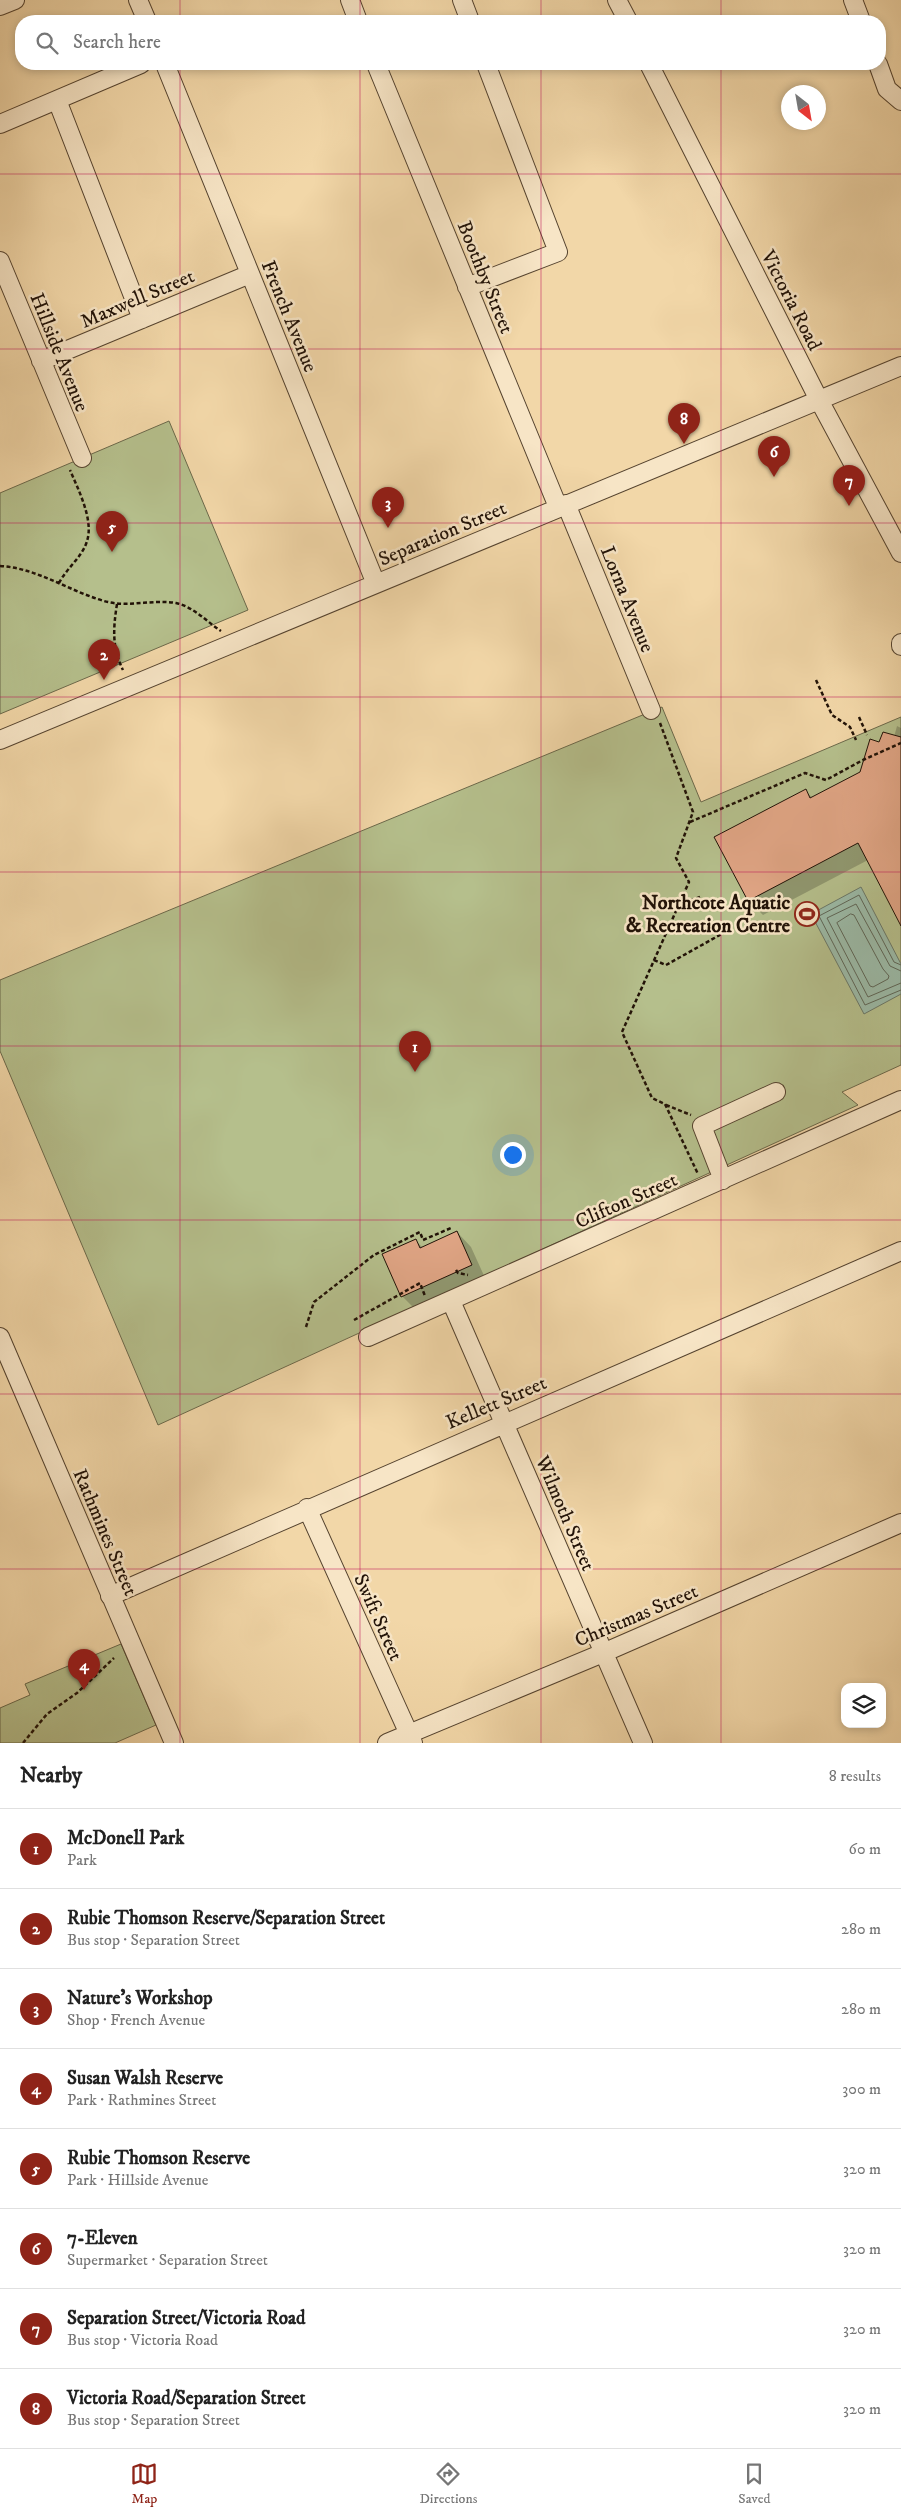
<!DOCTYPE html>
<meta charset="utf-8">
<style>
body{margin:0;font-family:"IM FELL DW Pica",serif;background:#f2f2f2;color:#222}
.controls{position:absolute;right:15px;bottom:15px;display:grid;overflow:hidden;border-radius:10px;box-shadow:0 2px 8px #0003}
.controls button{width:45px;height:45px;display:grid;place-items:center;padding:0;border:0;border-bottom:1px solid #e0e0e0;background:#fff;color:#222;font:25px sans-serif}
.compass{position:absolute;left:781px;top:85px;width:45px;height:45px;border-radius:50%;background:#fff;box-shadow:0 2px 8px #0003;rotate:149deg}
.you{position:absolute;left:512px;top:1154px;width:18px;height:18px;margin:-12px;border:4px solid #fff;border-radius:50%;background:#1a73e8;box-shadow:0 0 0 8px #1a73e833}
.badge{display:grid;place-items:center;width:32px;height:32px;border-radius:50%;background:#8f2418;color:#fff;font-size:16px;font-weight:700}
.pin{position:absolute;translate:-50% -41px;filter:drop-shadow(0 1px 2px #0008)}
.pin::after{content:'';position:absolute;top:26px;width:18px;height:15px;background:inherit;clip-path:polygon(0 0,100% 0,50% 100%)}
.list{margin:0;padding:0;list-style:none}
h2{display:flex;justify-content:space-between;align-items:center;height:65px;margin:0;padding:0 20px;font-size:21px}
h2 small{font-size:16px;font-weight:400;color:#767676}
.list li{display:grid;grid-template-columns:32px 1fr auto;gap:15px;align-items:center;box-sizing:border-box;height:80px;padding:0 20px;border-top:1px solid #e0e0e0}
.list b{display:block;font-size:19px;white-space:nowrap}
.list p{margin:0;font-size:16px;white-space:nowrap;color:#767676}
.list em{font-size:16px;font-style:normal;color:#767676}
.icon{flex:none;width:28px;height:28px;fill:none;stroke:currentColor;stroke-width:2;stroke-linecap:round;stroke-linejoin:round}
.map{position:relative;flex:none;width:901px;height:1743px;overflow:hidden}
.search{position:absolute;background:#fff;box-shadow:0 2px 8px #0003;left:15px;right:15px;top:15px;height:55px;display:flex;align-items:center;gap:12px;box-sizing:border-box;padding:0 18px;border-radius:20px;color:#767676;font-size:19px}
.sheet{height:705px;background:#fff}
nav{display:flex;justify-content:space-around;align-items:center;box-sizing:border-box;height:70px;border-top:1px solid #e0e0e0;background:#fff;font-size:14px;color:#767676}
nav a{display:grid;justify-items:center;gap:2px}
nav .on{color:#8f2418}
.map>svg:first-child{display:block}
</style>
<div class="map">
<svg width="901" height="1743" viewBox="0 0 901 1743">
<rect width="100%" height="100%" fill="#f2d7a8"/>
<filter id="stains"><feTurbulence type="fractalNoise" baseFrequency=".004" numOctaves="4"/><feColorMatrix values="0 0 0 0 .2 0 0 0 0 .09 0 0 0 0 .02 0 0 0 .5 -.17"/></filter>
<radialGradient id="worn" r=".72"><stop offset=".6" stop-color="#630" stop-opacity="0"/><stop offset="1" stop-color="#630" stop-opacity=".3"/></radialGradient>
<path fill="#b5bf8c" stroke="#6b684a" d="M169,421L248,610L0,714V493Z
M662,707L701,802L901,717V1065L842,1092L858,1105L158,1425L0,1051V980Z
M121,1644L156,1725L115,1743H0V1708L30,1695L25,1684Z"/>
<path fill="#9bbaa7" stroke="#6a7767" d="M861,887L901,964V994L864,1014L811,914Z"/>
<path fill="#0003" d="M897,726L901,728V923L868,860L763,915L749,901L716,838L805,791L813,798L861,773L880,744L894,737Z
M457,1232L471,1247L486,1280L417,1311L402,1296L415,1240L423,1248Z"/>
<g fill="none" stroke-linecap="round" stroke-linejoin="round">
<path stroke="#5e6657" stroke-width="1" d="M851,914L854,915L883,969L889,976L888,979L873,987L870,986L837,923Z
M901,965L894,962L859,895L819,916L865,1005L901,990
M901,971L890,966L856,904L827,918L868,997L901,983"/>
</g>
<path fill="#e0a585" stroke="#211207" d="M883,732L901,737V926L858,843L748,901L714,837L806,789L810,798L860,772L870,739L879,742Z
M457,1231L472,1265L401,1297L382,1254L416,1239L420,1248Z"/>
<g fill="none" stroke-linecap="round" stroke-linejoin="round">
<defs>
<path id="minor" d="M138,0L147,21
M350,0L358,21
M462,0L470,21
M617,0L628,21
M853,0L861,21
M0,6L15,0
M165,64L376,584
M376,64L558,507
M649,64L819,400L901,553
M878,64L887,89L901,101
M57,100L142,319
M0,124L141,64
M0,261L82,458
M467,287L558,252L486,64
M41,361L250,274
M566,504L651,710
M901,643V646
M0,740L901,366
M723,1180L702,1126L776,1092
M451,1301L643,1743
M0,1337L174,1743
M368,1337L901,1100
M307,1508L413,1743
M110,1596L901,1251
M387,1743L603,1653L901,1523"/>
</defs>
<use href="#minor" stroke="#55432f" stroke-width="20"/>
<path stroke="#211207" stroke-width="2.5" stroke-dasharray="4 2.5" stroke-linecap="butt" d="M0,566C37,568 69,591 104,601C128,608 152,599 176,603C194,607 207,622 221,631
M59,583C66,569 83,556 87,541C94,520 78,489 70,470
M117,604C113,629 112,648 123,670
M816,680L832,715L850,727L856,740
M859,717L867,735
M660,723L693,812L676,858L689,882L622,1032L652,1098L665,1104L698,1174
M690,822L805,773L826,780L863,760L901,743
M678,905L700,897
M654,960L666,965L727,931
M666,1105L691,1115
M456,1270L458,1273L468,1275
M354,1320L420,1283L425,1296
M306,1327L314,1302L374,1255L420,1232L423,1240L451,1228
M23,1743L47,1714L77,1693L114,1658"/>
<use href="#minor" stroke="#f7e5c6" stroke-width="18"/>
</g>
<path fill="none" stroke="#c2185b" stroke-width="1" stroke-opacity="0.55" d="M180,0V21M360,0V21M541,0V21M721,0V21M180,64V1743M360,64V1743M541,64V1743M721,64V1743M0,174H901M0,349H901M0,523H901M0,697H901M0,872H901M0,1046H901M0,1220H901M0,1394H901M0,1569H901"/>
<defs>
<symbol id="stadium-ring" viewBox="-11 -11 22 22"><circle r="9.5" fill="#f7e5c6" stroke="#8f2418" stroke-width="1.5"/><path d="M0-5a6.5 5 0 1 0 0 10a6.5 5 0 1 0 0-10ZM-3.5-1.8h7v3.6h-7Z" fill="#8f2418"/></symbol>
</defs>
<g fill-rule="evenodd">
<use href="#stadium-ring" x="793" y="900" width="28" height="28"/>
</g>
<g text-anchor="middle" stroke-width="5" stroke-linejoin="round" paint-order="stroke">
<g font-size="20" fill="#211207" stroke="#f7e5c6">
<text transform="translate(486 277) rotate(68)" y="7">Boothby Street</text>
<text transform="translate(137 298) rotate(-23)" y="7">Maxwell Street</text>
<text transform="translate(792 300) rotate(63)" y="7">Victoria Road</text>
<text transform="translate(290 316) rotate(68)" y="7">French Avenue</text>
<text transform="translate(60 352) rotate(68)" y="7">Hillside Avenue</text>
<text transform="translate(442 533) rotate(-23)" y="7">Separation Street</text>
<text transform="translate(628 599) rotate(68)" y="7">Lorna Avenue</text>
<text transform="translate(626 1200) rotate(-24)" y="7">Clifton Street</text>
<text transform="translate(496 1402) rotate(-23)" y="7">Kellett Street</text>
<text transform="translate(566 1513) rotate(67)" y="7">Wilmoth Street</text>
<text transform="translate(106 1532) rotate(67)" y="7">Rathmines Street</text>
<text transform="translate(636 1615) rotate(-23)" y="7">Christmas Street</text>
<text transform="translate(379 1617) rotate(66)" y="7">Swift Street</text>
</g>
<g font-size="20" font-weight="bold" fill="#211207" stroke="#f7e5c6" text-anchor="end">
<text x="790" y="909">Northcote Aquatic<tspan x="790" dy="23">&amp; Recreation Centre</tspan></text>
</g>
</g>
<rect width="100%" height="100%" filter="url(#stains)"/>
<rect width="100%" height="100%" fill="url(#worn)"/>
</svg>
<div class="controls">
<button><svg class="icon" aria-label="layers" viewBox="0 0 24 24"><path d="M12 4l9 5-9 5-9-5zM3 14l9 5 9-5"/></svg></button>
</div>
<svg class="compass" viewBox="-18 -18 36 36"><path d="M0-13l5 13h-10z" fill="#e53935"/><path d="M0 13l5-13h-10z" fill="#767676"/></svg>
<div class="you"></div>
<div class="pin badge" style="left:415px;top:1072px">1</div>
<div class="pin badge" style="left:104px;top:680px">2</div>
<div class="pin badge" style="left:388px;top:528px">3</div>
<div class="pin badge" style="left:84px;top:1690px">4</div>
<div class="pin badge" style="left:112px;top:552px">5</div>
<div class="pin badge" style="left:774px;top:477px">6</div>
<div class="pin badge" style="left:849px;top:506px">7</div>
<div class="pin badge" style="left:684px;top:444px">8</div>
<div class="search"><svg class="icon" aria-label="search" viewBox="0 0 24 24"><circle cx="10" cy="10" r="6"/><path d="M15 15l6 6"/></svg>Search here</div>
</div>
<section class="sheet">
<h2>Nearby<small>8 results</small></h2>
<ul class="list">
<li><span class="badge">1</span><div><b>McDonell Park</b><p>Park</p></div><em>60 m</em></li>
<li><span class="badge">2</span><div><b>Rubie Thomson Reserve/Separation Street</b><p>Bus stop · Separation Street</p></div><em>280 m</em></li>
<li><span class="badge">3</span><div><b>Nature's Workshop</b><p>Shop · French Avenue</p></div><em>280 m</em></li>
<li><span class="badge">4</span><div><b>Susan Walsh Reserve</b><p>Park · Rathmines Street</p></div><em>300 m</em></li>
<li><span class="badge">5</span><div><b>Rubie Thomson Reserve</b><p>Park · Hillside Avenue</p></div><em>320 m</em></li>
<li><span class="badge">6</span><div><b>7-Eleven</b><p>Supermarket · Separation Street</p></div><em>320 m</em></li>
<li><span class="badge">7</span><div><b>Separation Street/Victoria Road</b><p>Bus stop · Victoria Road</p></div><em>320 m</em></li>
<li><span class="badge">8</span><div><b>Victoria Road/Separation Street</b><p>Bus stop · Separation Street</p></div><em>320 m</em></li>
</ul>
</section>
<nav>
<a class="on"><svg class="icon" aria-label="map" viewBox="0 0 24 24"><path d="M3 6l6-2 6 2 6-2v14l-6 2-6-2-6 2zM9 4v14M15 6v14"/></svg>Map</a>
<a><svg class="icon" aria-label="directions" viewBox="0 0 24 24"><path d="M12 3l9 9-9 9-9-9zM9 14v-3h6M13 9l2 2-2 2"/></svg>Directions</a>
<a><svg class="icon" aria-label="saved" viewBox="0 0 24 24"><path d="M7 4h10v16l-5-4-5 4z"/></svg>Saved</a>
</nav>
